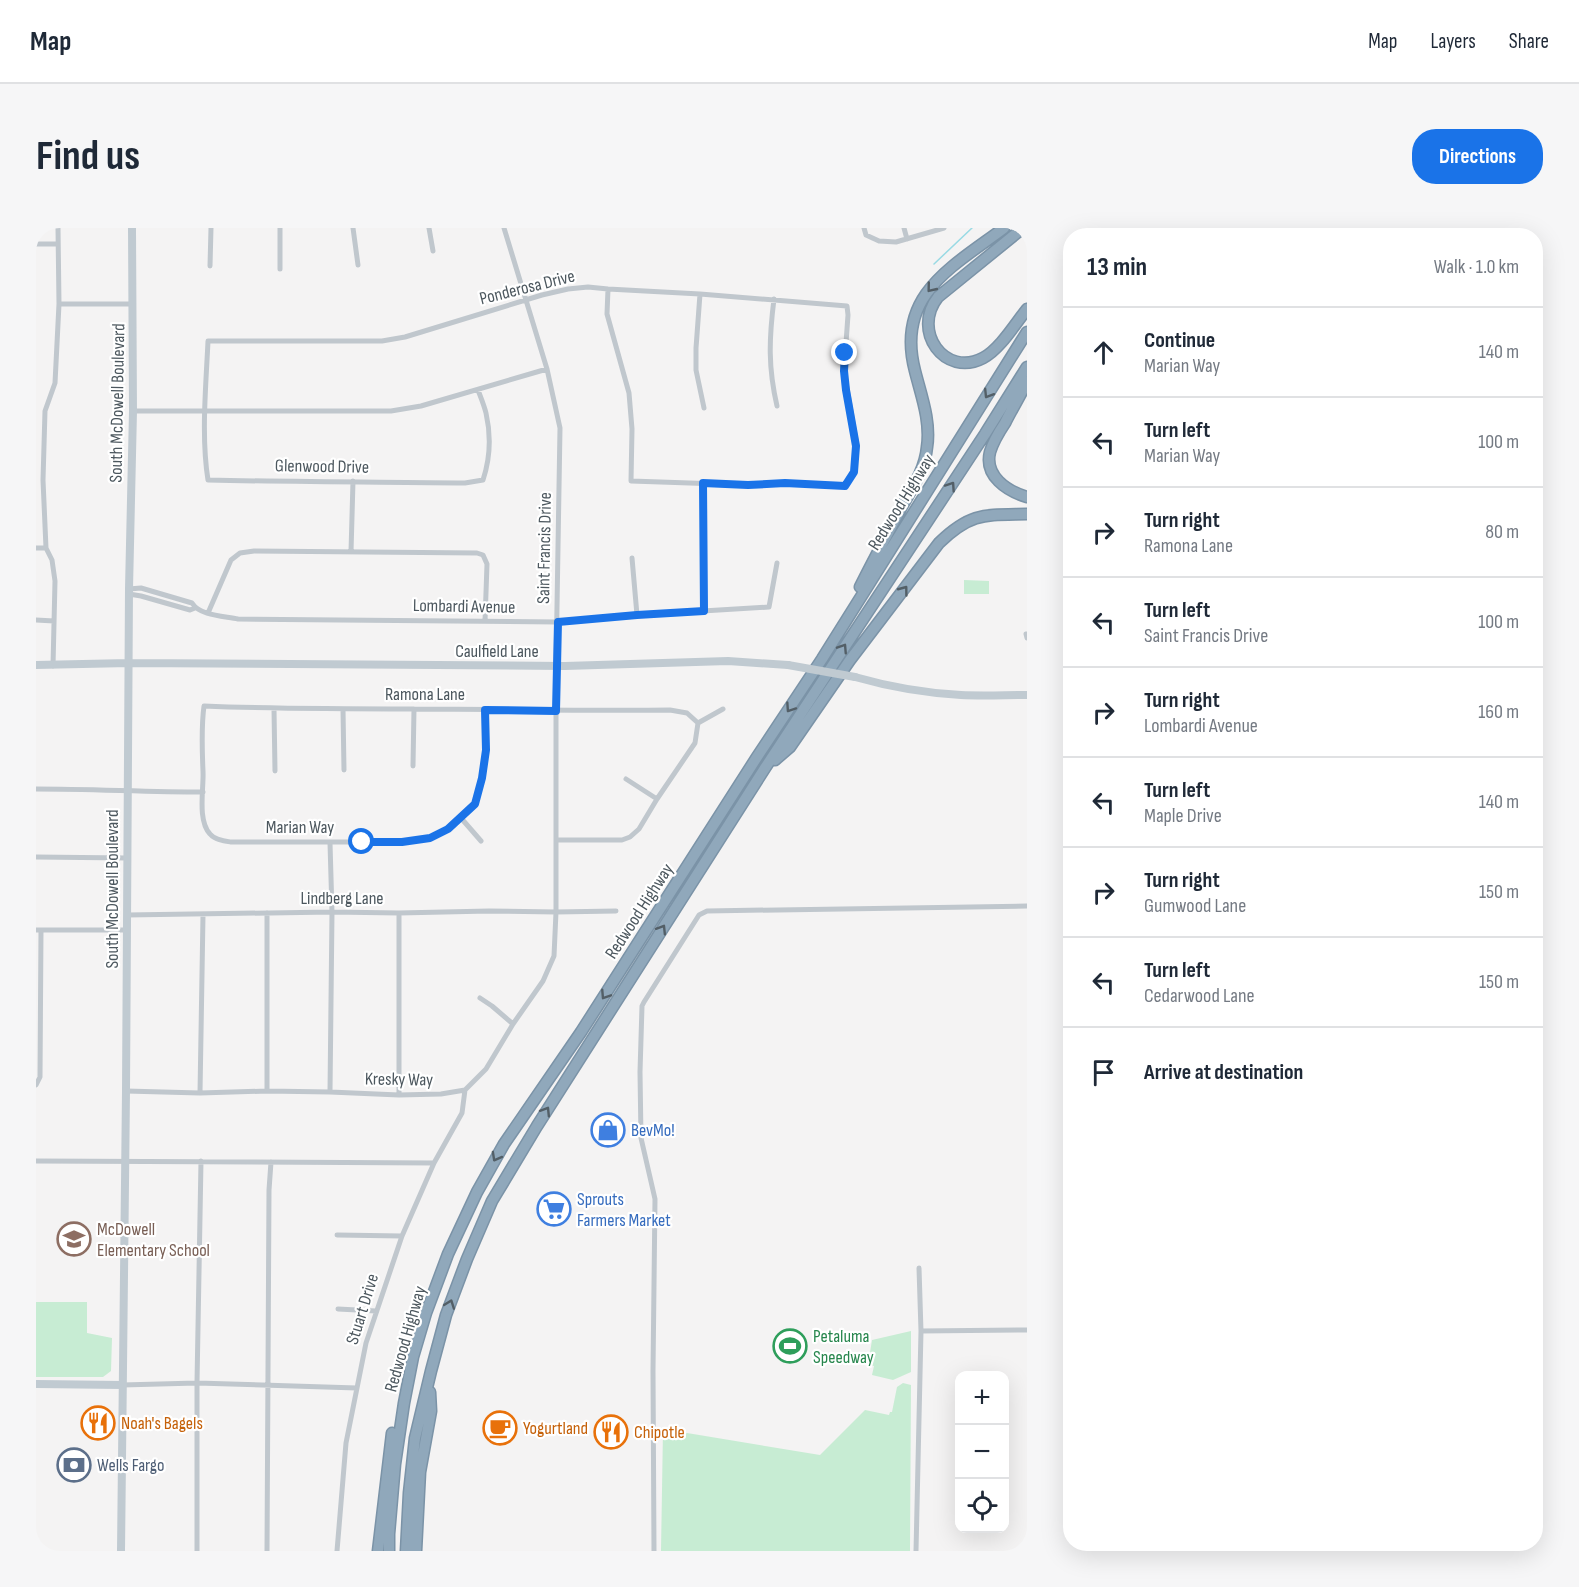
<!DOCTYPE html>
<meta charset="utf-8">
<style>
body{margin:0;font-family:"Sofia Sans Condensed",sans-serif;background:#f6f6f7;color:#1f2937}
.controls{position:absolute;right:18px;bottom:18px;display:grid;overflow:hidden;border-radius:12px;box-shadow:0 6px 24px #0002}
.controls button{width:54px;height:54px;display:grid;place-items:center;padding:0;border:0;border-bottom:2px solid #e0e1e3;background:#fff;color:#1f2937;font:30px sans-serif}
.stop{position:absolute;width:18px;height:18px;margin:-14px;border:4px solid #1a73e8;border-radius:50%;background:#fff}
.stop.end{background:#1a73e8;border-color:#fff;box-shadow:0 2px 6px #0008}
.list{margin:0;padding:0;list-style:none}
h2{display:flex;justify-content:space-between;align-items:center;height:78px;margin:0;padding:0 24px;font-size:26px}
h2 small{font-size:20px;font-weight:400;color:#747a83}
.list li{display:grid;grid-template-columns:39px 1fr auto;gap:18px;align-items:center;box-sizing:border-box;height:90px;padding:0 24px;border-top:2px solid #e0e1e3}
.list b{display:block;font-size:22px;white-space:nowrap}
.list p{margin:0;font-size:20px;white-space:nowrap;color:#747a83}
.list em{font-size:20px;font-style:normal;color:#747a83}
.icon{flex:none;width:33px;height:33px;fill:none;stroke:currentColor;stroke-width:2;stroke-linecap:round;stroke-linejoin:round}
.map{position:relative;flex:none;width:991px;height:1323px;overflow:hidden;border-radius:24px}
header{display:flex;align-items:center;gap:36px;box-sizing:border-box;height:84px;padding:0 30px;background:#fff;border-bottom:2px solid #e0e1e3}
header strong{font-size:28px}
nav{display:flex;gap:33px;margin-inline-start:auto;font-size:21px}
.intro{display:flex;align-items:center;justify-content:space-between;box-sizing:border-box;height:144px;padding:0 36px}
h1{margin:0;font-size:42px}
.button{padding:15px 27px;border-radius:24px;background:#1a73e8;color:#fff;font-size:21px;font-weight:700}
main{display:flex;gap:36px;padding:0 36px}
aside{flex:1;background:#fff;border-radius:24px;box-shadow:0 6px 24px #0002}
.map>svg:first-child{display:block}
</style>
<header>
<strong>Map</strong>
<nav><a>Map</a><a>Layers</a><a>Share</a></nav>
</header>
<div class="intro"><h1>Find us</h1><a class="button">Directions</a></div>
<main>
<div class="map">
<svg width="991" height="1323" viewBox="0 0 991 1323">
<rect width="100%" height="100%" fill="#f4f3f3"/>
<path fill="#c7ecd3" d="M928,352L953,353V366H928Z
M0,1074H51V1105L76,1110L75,1143L67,1149H0Z
M875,1103V1144L857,1152L836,1147L838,1138L832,1137L836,1112Z
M867,1155L875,1157L874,1323H625L627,1201L784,1227L829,1182L853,1187L854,1184H856L861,1159Z"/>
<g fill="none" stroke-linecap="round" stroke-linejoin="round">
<path stroke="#99dae4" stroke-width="1.5" d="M898,36L936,0"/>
<defs>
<path id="highway" d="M987,0L902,69C875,103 909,150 947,130C964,121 979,96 991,81
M991,154C984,168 976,181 969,195C963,204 957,214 954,224C948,248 971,263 991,269
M824,359C837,333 851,307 864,282C875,262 889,242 891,219C895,193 885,167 879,143C859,67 916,39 968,0
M739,532L754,519L814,432L903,315C935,284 949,287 991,286
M342,1323L356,1205
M353,1323V1306L359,1236L368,1175L377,1129L390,1085L412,1026L441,964L468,916L545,804L721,529L786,431L991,104
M370,1323L373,1265L379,1210L395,1143L410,1087L431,1031L456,973L501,898L729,540L949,206L991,139
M380,1323L384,1244L395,1183L394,1164"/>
</defs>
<use href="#highway" stroke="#7b93a7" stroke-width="13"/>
<path stroke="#c0c7cd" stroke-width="5" d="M317,0L322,37
M393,0L397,23
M828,0L830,7L843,13L860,14L908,0
M868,0L871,11
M0,16H22
M174,38L175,0
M244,41V0
M664,66L660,120V142L668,180
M738,71C733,111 732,139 741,178
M23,76H97
M442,162C445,170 448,177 450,185C455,207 454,231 447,252L429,255C343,254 257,254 172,252C165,209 170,157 172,113H346L369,109L506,67L532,61L552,59L572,61L664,66L811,78L812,87L808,143L821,218L818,244L809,258L749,255L712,257L595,253L596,201L593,165L571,86L572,61
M97,183H355L385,178L511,141
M667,255L668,383
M0,320H10
M315,324L317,253
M596,330L601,387
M93,361L105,360L156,375C164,388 188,388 202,391L522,394L601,387L733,379L741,335
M93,366L105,368L154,382L159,380
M172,385L195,332L204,325L218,323L441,325L447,327L451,336L449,393
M0,392L18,393
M990,406L991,410
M17,438L19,353L16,332L10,320L7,252L9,183L19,155L23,76L22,0
M238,481L239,543
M307,481L308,542
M449,482L450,522L446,550L439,576L412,601L394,610L366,614H195C188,613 179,612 174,606C161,592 168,560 167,543C166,521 165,500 168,478C238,481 308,481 378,481C463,481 548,483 634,482L651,485L662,495
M662,495L687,481
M377,538L378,481
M590,551L621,571
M0,561C56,561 111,564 167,564
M425,590L445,613
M520,612H586L594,609L603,601L621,571L659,515L662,495
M0,629L91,630
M363,685V867
M91,687L296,684L363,685L453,683L520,684L580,683
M0,702H91
M444,770L456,778L477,796
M0,857L4,849L5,702
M90,863L164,865L231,863L294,864L363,867L405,866L429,862L450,841L477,796L507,753L518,728L520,684V438L524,200L511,141L468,0
M231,863V685
M294,864L296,684L294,615
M164,865L167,687
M0,933L398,935
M301,1007L366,1008
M302,1081L340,1083
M885,1103L991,1102
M86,1157L161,1155L321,1160
M161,1323V1155L165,933
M231,1323L233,962L235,934
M301,1323L310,1215L330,1115L366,1008L398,935L426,885L429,862
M618,1323L617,1143L619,971L605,910L604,844L606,778L608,774L663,687L671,683L991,678
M880,1323L885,1103L883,1040"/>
<path stroke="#c0cad1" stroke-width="8" d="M0,437L93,435L529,438L692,433L752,437
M819,449C854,459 889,465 925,467C947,468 969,467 991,467
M0,1156L86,1157
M85,1323L90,863L93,361L97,183L96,0"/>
<use href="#highway" stroke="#90a8bb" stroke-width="10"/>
<path stroke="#c0cad1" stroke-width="8" d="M752,437L819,449"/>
</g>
<defs><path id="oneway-chevron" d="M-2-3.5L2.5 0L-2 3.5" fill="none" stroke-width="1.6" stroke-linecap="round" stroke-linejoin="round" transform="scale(1.5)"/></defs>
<g stroke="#535f67">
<use href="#oneway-chevron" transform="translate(895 60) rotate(129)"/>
<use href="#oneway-chevron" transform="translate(952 166) rotate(122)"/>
<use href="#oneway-chevron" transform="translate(915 258) rotate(-56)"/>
<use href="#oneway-chevron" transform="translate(868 362) rotate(-53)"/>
<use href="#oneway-chevron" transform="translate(807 420) rotate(-57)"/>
<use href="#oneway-chevron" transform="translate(754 480) rotate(124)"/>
<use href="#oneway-chevron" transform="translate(626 701) rotate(-58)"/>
<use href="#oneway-chevron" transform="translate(569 767) rotate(123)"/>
<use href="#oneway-chevron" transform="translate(510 883) rotate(-58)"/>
<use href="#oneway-chevron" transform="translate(460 929) rotate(119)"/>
<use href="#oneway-chevron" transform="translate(414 1076) rotate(-70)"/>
</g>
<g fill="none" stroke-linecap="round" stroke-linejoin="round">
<path stroke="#1a73e8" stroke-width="8" d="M326,614H366L394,610L412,601L439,576L446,550L450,522L449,482L520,483L522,394L601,387L668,383L667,255L712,257L749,255L809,258L818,244L820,218L810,162L808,143L809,125"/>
</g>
<defs>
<symbol id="shop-ring" viewBox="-11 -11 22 22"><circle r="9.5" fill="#fff" stroke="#3f7fe0" stroke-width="1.5"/><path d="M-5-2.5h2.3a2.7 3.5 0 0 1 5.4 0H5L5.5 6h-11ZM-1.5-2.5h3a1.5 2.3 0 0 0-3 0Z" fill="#3f7fe0"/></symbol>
<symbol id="supermarket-ring" viewBox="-11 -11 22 22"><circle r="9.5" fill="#fff" stroke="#3f7fe0" stroke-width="1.5"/><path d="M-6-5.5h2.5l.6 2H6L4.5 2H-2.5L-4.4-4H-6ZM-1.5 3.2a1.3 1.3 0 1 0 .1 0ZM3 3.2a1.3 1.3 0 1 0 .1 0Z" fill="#3f7fe0"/></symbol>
<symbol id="school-ring" viewBox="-11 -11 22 22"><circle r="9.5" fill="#fff" stroke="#8d6e63" stroke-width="1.5"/><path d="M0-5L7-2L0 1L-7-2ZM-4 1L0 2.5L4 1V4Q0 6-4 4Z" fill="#8d6e63"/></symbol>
<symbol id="stadium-ring" viewBox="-11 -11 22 22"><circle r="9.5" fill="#fff" stroke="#2e9e5b" stroke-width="1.5"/><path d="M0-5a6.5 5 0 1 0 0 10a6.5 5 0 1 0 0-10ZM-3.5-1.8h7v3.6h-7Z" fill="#2e9e5b"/></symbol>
<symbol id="restaurant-ring" viewBox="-11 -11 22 22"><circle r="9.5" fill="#fff" stroke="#e8710a" stroke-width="1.5"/><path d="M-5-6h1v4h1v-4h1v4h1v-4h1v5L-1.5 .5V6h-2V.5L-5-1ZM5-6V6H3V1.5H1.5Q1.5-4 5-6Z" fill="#e8710a"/></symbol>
<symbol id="cafe-ring" viewBox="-11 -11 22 22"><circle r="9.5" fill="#fff" stroke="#e8710a" stroke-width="1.5"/><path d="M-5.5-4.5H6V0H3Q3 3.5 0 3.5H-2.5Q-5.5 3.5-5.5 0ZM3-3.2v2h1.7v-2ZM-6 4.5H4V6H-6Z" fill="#e8710a"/></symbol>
<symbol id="bank-ring" viewBox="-11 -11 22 22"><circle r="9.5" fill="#fff" stroke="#5c6f8a" stroke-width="1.5"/><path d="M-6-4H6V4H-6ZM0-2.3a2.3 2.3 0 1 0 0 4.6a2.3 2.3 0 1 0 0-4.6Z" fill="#5c6f8a"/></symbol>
</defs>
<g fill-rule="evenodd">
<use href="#shop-ring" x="553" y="883" width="38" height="38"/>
<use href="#supermarket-ring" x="499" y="962" width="38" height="38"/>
<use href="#school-ring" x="19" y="992" width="38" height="38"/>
<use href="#stadium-ring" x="735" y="1099" width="38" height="38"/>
<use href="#restaurant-ring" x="43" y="1176" width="38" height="38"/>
<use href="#cafe-ring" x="445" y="1181" width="38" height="38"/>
<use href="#restaurant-ring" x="556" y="1185" width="38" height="38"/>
<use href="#bank-ring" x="19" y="1218" width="38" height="38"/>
</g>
<g text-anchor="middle" stroke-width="4.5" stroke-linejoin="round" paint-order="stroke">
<g font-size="18" fill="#4c575e" stroke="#fff">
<text transform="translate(491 59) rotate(-14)" y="6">Ponderosa Drive</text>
<text transform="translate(81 175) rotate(-89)" y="6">South McDowell Boulevard</text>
<text transform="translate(286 238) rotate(1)" y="6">Glenwood Drive</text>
<text transform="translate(865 274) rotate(-58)" y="6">Redwood Highway</text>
<text transform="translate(508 320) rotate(-89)" y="6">Saint Francis Drive</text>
<text transform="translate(428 378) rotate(1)" y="6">Lombardi Avenue</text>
<text x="461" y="429">Caulfield Lane</text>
<text x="389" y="472">Ramona Lane</text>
<text x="264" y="605">Marian Way</text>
<text transform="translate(76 661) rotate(-90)" y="6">South McDowell Boulevard</text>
<text x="306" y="676">Lindberg Lane</text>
<text transform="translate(603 683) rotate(-57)" y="6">Redwood Highway</text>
<text transform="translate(363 851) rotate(1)" y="6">Kresky Way</text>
<text transform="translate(326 1081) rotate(-73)" y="6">Stuart Drive</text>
<text transform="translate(369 1111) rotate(-74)" y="6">Redwood Highway</text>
</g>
<g font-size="18" fill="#366cbe" stroke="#fff" text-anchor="start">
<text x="595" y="908">BevMo!</text>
<text x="541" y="977">Sprouts<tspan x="541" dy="21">Farmers Market</tspan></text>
</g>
<g font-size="18" fill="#785e54" stroke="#fff" text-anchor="start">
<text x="61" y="1007">McDowell<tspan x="61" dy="21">Elementary School</tspan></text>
</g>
<g font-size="18" fill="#27864d" stroke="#fff" text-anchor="start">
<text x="777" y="1114">Petaluma<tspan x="777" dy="21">Speedway</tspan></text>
</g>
<g font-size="18" fill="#c56008" stroke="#fff" text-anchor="start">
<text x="85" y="1201">Noah's Bagels</text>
<text x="487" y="1206">Yogurtland</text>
<text x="598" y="1210">Chipotle</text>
</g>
<g font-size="18" fill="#4e5e75" stroke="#fff" text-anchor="start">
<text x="61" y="1243">Wells Fargo</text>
</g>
</g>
</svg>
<div class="controls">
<button>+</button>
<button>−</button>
<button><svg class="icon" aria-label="locate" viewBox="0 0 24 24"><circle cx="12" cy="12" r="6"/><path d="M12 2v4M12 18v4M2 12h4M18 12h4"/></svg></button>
</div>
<div class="stop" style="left:326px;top:614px"></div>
<div class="stop end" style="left:809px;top:125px"></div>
</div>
<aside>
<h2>13 min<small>Walk · 1.0 km</small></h2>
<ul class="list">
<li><svg class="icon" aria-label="ahead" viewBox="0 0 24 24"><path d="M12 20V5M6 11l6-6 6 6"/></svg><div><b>Continue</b><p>Marian Way</p></div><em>140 m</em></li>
<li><svg class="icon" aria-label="left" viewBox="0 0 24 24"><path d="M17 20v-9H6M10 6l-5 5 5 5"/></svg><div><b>Turn left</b><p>Marian Way</p></div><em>100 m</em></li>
<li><svg class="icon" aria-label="right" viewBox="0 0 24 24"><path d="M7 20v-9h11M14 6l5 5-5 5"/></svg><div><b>Turn right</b><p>Ramona Lane</p></div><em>80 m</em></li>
<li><svg class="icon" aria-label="left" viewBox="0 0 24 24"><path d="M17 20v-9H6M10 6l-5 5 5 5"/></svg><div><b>Turn left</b><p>Saint Francis Drive</p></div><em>100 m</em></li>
<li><svg class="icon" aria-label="right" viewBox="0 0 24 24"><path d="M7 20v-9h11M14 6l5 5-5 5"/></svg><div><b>Turn right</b><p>Lombardi Avenue</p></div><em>160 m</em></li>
<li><svg class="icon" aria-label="left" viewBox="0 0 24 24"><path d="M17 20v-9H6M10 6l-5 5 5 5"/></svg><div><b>Turn left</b><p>Maple Drive</p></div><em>140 m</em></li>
<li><svg class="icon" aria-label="right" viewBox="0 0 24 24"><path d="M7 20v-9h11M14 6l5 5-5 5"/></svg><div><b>Turn right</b><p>Gumwood Lane</p></div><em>150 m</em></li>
<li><svg class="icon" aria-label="left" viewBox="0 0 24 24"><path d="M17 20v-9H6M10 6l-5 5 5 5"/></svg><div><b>Turn left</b><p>Cedarwood Lane</p></div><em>150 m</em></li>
<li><svg class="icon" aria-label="arrive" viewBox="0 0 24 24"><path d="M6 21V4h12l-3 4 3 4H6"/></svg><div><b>Arrive at destination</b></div></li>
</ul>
</aside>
</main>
